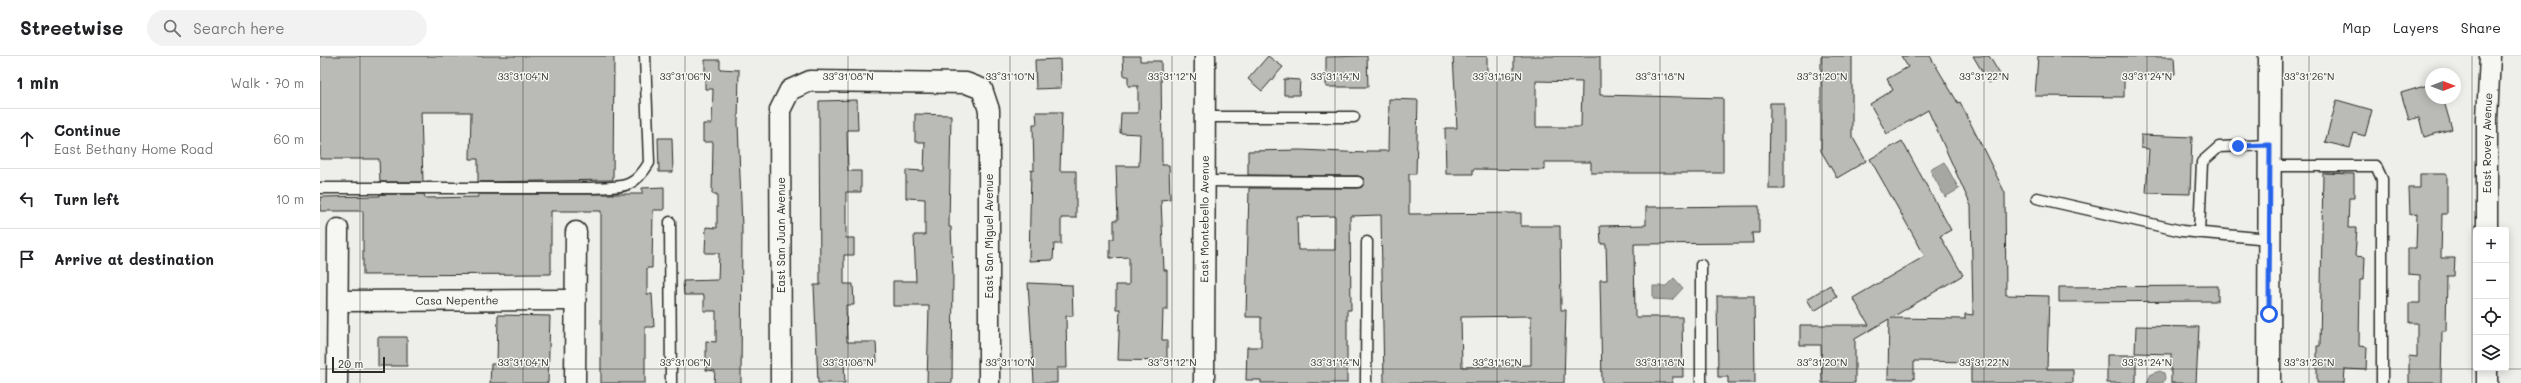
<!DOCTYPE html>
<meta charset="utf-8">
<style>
body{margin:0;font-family:Mali,sans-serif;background:#f2f2f2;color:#202124}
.controls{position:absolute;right:12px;bottom:12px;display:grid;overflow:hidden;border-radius:4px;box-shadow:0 2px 10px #0003}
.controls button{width:36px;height:36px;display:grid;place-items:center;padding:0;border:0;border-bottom:1px solid #e0e0e0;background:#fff;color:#202124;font:20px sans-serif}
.compass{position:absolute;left:2105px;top:12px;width:36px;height:36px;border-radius:50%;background:#fff;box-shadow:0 2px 10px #0003;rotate:90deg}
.scale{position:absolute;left:12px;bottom:10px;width:53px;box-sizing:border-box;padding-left:4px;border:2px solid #2b2b2b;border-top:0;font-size:11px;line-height:14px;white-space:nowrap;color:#2b2b2b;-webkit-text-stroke:3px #f6f6f2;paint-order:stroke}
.stop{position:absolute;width:12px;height:12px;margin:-9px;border:3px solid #2563eb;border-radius:50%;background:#fff}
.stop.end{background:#2563eb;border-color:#fff;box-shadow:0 1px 4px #0008}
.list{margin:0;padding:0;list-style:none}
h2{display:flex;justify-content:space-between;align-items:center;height:52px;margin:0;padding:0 16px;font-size:17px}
h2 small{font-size:13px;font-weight:400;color:#757577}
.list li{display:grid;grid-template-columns:26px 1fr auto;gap:12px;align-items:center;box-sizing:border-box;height:60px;padding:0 16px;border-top:1px solid #e0e0e0}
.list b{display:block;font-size:15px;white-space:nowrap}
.list p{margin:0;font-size:13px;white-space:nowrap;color:#757577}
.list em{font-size:13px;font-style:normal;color:#757577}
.icon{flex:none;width:22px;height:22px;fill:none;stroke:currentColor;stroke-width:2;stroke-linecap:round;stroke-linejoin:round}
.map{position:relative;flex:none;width:2201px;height:327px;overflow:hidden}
header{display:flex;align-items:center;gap:24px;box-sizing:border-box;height:56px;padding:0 20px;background:#fff;border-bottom:1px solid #e0e0e0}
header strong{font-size:19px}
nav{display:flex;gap:22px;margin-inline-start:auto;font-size:14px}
.search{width:280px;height:36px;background:#f2f2f2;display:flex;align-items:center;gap:10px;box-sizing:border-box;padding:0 14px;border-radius:22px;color:#757577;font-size:15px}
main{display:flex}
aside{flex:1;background:#fff}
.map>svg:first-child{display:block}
</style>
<header>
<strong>Streetwise</strong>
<div class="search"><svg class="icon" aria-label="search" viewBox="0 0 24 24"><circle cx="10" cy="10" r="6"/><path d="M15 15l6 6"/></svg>Search here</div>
<nav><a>Map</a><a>Layers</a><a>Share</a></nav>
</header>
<main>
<aside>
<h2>1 min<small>Walk · 70 m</small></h2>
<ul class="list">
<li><svg class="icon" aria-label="ahead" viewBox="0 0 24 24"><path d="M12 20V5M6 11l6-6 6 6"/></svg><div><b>Continue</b><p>East Bethany Home Road</p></div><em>60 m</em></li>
<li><svg class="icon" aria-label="left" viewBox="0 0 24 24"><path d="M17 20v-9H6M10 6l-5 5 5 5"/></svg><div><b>Turn left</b></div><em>10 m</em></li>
<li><svg class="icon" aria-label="arrive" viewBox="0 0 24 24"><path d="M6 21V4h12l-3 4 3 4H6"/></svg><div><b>Arrive at destination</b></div></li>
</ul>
</aside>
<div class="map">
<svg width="2201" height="327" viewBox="0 0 2201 327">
<rect width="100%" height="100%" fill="#eeeeea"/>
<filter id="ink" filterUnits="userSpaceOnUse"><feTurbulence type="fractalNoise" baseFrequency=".025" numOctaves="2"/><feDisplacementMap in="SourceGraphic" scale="8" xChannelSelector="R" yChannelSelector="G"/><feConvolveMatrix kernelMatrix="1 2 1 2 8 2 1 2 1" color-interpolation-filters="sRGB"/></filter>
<g filter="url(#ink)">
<path fill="#a6a6a3" stroke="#757573" d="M1624,106L1639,133L1625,141L1610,114Z
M1354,222L1363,232L1352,244L1333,243V230H1346Z
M1840,315L1844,317L1845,322L1843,327H1827L1831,318Z"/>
<path fill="#babab7" stroke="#2b2b2b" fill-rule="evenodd" d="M0,0H294L293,124L158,126V103H150L151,56H101L103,126H60L59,103H0Z
M803,0H820V5H841L842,109H849L850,143L841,144L844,214H847V254H843L842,284H847V305L798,304L800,253H796V229H809V201L790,202V183H794V164H798L796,110H819L820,78L800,77L801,57H818V30H808V20H804Z
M948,0L963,11L942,35L928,23Z
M1047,0L1048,31H1006V1Z
M1133,0H1167V22H1194V0H1280V39L1403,42V117H1271V106H1225V114L1153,113V118H1126L1125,72H1137ZM1216,25L1262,26L1261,71H1216Z
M1501,0H1532V80L1546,105L1517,122L1501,95Z
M1581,0H1610L1638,47L1640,46L1685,137L1686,239L1729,240L1727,313H1753V327H1651V306L1594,305V323H1568L1569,263L1535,283V327H1502L1501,289H1480V269H1549L1533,242L1605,200L1550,103L1582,85L1631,174L1620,180L1643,219L1571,262L1645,263V258L1653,259L1651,150L1608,54L1567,78L1550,48L1573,34L1567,23L1588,11Z
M1653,0H1669L1681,20L1669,27Z
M1718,0L1854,1L1855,18L1804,20V41L1715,40Z
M740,3L741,32L716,33L715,4Z
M385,4H400V13L419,14L418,67L422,172L421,327H394L395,315L386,314V285L396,286V255H384V239H364L363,225L398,224L399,197H385L386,171L397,172V138H392L393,86H383V68H392L393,33H385Z
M964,23L980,24L979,39H964Z
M2111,28V42H2123L2132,73L2104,81L2099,61L2089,64L2081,37Z
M1069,43L1098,44L1096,118H1089V158L1201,157V170H1240L1241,254H1246L1244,327H1064L1061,159L1030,160L1031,254H1027V327H941V324H926L927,291H941V261H926L929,132H1038L1044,126L1043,122L1038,120L928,119V95L981,94L1046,97V95H1068ZM1015,160V194H978L977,161ZM1211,260V309L1142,311L1141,261Z
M537,44L538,74H527L528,115H541V136H526V182H534V199H524V228H533L534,249H526L527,286H556L557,306L524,307L525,327H498L494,229H500L499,45Z
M2017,44L2052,54L2045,80L2034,77L2030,92L2005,86Z
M1450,47H1464V133H1449Z
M716,56H742L740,115H756V162H741V188H734L733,204L709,205L711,114L714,115L713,68H717Z
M595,58L631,59L629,171H631L633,218L632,327H607L609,250H573V225H596L594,179H605V143L586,142V114L604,115L605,86H595Z
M1821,79L1872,81L1870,138L1826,137L1829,93L1821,92Z
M338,82H352L353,116H339Z
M2003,117L2034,118V142H2029L2028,172H2037L2035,200L2045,201L2044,224H2040L2039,290L2047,291L2046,314L2025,313L2024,327H1997V290H2000Z
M2100,118H2127V158H2122L2121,202H2135L2134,220H2127L2126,275H2122L2121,327H2089V300L2097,301V267H2089V247H2100V219L2088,218V192H2096L2097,158L2090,159L2089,132H2100Z
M344,131V154H333L332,212H327V238H332L334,271H325V327H281V155H231V218L43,219V155H0V141L60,140V138H104L105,142L158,141V138H322V132Z
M1439,150V177H1432L1433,187L1314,188L1315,261H1362L1363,321H1352V327H1282L1280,224H1287L1286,188H1281L1280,170L1326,169V151Z
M708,227L752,229L753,260H746L747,312H737V327H714Z
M1510,229L1517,241L1494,255L1487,243Z
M1898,230V245L1739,246V231Z
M1397,240H1434L1435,327H1408V321H1398Z
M178,259L230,260L228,327H170L171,308H177Z
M1816,270L1879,271L1876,327H1851V298L1815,297Z
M58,281H87V310H58Z
M1787,299H1816V327H1787Z"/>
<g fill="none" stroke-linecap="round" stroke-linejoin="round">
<defs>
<path id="service" d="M885,61H1034
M1950,110H2056L2062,123V327
M885,125L1038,126
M0,132H271C301,130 312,135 329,107L325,0
M1717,142L1862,175L1949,183
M350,166L351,327
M1879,177L1882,106L1899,91L1950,89
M1046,327L1047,186
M1381,327V209"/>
<g id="minor">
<path id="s1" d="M2167,174V63L2170,0"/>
<path id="s2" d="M18,245L255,244"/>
<path d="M17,327L18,173"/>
<path d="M255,327L256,176"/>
<path d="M461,327L460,54L470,34L490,25L646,27L662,33L669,54V327"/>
<path id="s3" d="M884,327L885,0"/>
<path d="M2167,327V312"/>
</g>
<path id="secondary" d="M1949,327L1950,0"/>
</defs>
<use href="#service" stroke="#2b2b2b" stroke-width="13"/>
<use href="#minor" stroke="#2b2b2b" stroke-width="23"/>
<use href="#secondary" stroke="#2b2b2b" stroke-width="25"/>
<use href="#service" stroke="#f6f6f2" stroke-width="10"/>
<use href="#minor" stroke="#f6f6f2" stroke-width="20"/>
<use href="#secondary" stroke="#f6f6f2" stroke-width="22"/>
</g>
</g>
<g fill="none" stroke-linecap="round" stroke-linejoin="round" filter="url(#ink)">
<path stroke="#2563eb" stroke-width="5" d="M1918,90L1950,89L1949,258"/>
</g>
<path fill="none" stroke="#2b2b2b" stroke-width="1" stroke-opacity="0.45" d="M40,0V327M203,0V327M365,0V327M528,0V327M690,0V327M852,0V327M1015,0V327M1177,0V327M1340,0V327M1502,0V327M1664,0V327M1827,0V327M1989,0V327M2152,0V327M0,313H2201"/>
<g text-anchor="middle" stroke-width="3" stroke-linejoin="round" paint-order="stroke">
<g font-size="11" fill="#2b2b2b" stroke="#f6f6f2">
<text dy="4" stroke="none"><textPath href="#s1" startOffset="87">East Rovey Avenue</textPath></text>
<text dy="4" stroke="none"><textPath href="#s3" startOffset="164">East Montebello Avenue</textPath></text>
<text transform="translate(461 179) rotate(-90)" y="4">East San Juan Avenue</text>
<text transform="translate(669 180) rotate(-90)" y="4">East San Miguel Avenue</text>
<text dy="4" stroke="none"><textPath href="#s2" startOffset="119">Casa Nepenthe</textPath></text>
</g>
</g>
<g font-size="10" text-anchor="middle" fill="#2b2b2b" stroke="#f6f6f2" stroke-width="3" stroke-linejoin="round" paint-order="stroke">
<text x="203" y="24">33°31'04"N</text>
<text x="365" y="24">33°31'06"N</text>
<text x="528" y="24">33°31'08"N</text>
<text x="690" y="24">33°31'10"N</text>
<text x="852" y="24">33°31'12"N</text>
<text x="1015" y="24">33°31'14"N</text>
<text x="1177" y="24">33°31'16"N</text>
<text x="1340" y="24">33°31'18"N</text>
<text x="1502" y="24">33°31'20"N</text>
<text x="1664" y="24">33°31'22"N</text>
<text x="1827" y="24">33°31'24"N</text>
<text x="1989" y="24">33°31'26"N</text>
<text x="203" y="310">33°31'04"N</text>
<text x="365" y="310">33°31'06"N</text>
<text x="528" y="310">33°31'08"N</text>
<text x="690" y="310">33°31'10"N</text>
<text x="852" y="310">33°31'12"N</text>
<text x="1015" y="310">33°31'14"N</text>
<text x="1177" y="310">33°31'16"N</text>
<text x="1340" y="310">33°31'18"N</text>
<text x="1502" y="310">33°31'20"N</text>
<text x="1664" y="310">33°31'22"N</text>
<text x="1827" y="310">33°31'24"N</text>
<text x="1989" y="310">33°31'26"N</text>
</g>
</svg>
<div class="controls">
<button>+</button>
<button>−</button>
<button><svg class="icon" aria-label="locate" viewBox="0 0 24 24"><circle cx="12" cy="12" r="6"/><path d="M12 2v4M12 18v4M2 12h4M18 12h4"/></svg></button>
<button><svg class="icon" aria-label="layers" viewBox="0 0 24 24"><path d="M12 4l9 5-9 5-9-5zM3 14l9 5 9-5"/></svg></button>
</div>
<svg class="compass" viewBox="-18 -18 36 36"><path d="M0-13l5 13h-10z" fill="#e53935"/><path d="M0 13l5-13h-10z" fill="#757577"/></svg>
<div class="scale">20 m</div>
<div class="stop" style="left:1949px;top:258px"></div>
<div class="stop end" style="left:1918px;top:90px"></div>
</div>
</main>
